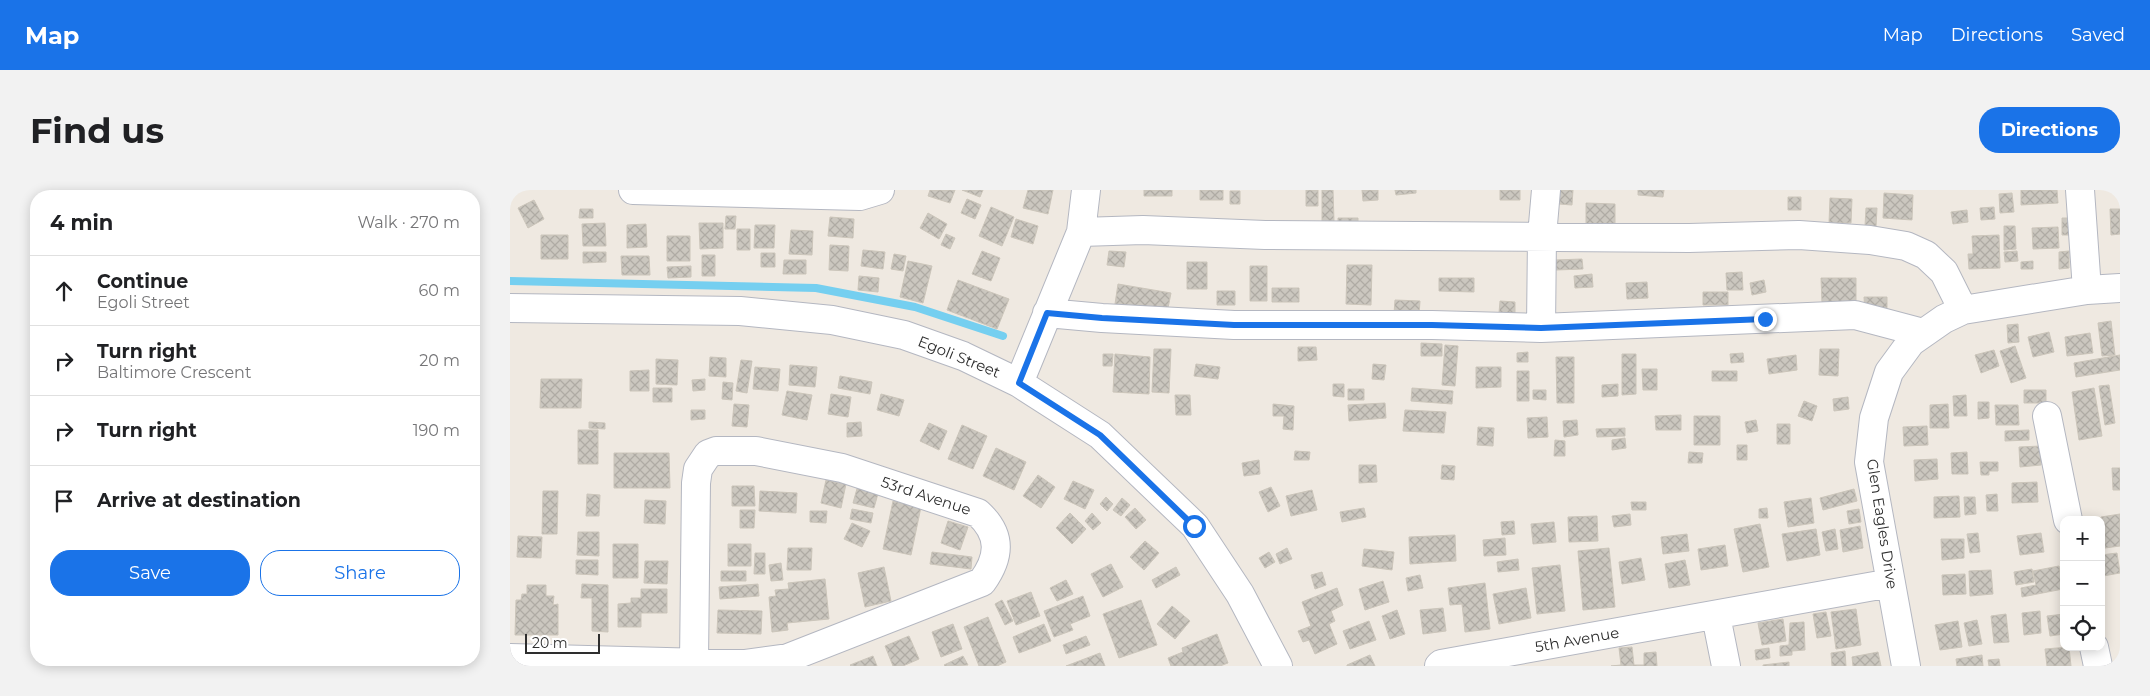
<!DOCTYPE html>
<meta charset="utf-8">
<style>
body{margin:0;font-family:Montserrat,sans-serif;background:#f2f2f2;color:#202124}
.controls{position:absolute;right:15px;bottom:15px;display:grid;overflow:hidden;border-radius:10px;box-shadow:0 2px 12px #0003}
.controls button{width:45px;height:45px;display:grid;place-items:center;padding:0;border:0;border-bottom:1px solid #e0e0e0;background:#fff;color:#202124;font:25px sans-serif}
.scale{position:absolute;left:15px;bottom:12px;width:75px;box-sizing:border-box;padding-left:5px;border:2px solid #2e2e2e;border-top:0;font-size:14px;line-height:18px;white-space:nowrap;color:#2e2e2e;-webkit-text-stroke:4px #fff;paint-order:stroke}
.stop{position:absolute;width:15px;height:15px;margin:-11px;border:4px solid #1a73e8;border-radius:50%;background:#fff}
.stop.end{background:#1a73e8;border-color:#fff;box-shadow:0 1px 5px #0008}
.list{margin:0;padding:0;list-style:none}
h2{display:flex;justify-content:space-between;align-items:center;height:65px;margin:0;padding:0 20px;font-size:21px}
h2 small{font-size:16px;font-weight:400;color:#757577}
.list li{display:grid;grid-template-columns:32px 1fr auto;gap:15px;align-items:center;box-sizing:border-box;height:70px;padding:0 20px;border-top:1px solid #e0e0e0}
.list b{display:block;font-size:19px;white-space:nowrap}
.list p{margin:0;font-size:16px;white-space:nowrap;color:#757577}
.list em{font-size:16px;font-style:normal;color:#757577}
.actions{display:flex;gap:10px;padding:15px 20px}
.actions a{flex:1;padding:11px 0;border:1px solid #1a73e8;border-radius:20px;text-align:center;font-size:18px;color:#1a73e8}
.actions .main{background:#1a73e8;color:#fff}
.icon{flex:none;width:28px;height:28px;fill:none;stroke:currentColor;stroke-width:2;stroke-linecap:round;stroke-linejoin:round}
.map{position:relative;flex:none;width:1610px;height:476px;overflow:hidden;border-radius:20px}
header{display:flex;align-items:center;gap:30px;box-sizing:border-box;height:70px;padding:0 25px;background:#1a73e8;color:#fff}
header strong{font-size:24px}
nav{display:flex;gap:28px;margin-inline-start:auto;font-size:18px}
.intro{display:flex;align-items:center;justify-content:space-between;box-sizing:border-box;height:120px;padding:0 30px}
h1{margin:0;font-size:35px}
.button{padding:12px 22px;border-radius:20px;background:#1a73e8;color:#fff;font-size:18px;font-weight:700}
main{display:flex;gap:30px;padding:0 30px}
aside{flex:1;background:#fff;border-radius:20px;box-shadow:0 2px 12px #0003}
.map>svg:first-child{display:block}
</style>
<header>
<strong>Map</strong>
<nav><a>Map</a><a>Directions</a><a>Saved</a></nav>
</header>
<div class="intro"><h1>Find us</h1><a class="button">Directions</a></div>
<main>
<aside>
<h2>4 min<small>Walk · 270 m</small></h2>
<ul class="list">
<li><svg class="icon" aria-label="ahead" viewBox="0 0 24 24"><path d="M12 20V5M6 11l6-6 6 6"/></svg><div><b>Continue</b><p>Egoli Street</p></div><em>60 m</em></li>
<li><svg class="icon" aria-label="right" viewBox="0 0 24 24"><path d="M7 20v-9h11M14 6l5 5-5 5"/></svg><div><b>Turn right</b><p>Baltimore Crescent</p></div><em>20 m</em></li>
<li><svg class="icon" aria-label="right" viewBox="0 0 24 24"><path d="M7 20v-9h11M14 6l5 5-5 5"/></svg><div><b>Turn right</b></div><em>190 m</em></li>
<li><svg class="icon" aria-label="arrive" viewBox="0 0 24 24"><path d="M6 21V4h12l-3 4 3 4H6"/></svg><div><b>Arrive at destination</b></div></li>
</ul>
<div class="actions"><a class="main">Save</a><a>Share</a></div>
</aside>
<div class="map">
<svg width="1610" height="476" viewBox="0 0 1610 476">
<defs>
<pattern id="building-cross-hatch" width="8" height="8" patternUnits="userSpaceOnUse" patternTransform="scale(1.25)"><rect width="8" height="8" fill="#cbc7bf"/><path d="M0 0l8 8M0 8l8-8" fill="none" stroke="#afaba4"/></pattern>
</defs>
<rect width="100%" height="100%" fill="#efe9e1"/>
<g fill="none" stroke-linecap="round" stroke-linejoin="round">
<path stroke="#75cff0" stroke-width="8" d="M0,91L306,98L405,117L493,146"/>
</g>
<path fill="url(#building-cross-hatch)" stroke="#cbc5ba" d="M420,0H445L440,13L418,6Z
M452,0H473L470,7Z
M518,0H543L538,24L513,18Z
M634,0H662V6H634Z
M690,0H713V10H690Z
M796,0H808V16H796Z
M812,0H823L824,31H812Z
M852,0H868V10L853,11Z
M885,0H906V3L886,5Z
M990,0H1010V10H990Z
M1049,0H1063L1062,15L1049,14Z
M1128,0H1154L1153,7L1128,5Z
M1511,0H1547L1548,13L1511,15Z
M720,1H730V14H720Z
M1374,3L1403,5L1402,30L1373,28Z
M1502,3L1504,22L1490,23L1489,4Z
M1278,7H1291V20H1278Z
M1320,8L1342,9L1341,33H1319Z
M457,9L471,15L465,29L451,23Z
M24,10L34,29L18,38L8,18Z
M1076,13L1105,14V35H1076Z
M481,17L504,27L492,56L469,46Z
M1484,17L1485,29L1471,30L1470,18Z
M1356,18H1367L1366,37L1355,36Z
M70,19H83V28H69Z
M1600,19H1610V44L1601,45Z
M1457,20L1458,32L1443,34L1441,22Z
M418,23L437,34L429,49L410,38Z
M216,26H226L225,39H215Z
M320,27L344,29L343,48L318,46Z
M828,28H848V39L828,38Z
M1552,28H1565V45H1552Z
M506,29L528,36L523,54L501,47Z
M95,33L96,56H73L72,34Z
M189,33H213V58L190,59Z
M136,34L137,57L117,58V35Z
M245,35H265L264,58H244Z
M1494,36H1505L1506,59L1494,60Z
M1548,37L1549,58L1523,59L1522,38Z
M227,39H240V60H227Z
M281,40L303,41L302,65L279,64Z
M436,44L445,48L440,59L431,55Z
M31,45H58V69H31Z
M1489,45L1490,78L1459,79L1458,64H1463L1462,46Z
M157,46H180V71H157Z
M320,55L339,56L338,81L319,80Z
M353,60L375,62L373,79L351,76Z
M472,61L490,68L481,91L462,84Z
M599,61L616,62L614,77L597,75Z
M1507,61L1508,71L1495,72L1494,62Z
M1559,61V78L1549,79V62Z
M73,62H96V72L73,73Z
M251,63H265V77H251Z
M384,64L396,66L393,81L381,79Z
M192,65H205V86H192Z
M111,66H139L140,85H112Z
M1072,69L1073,79L1046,80L1045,70Z
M274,70H296V84H273Z
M398,71L422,76L413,113L390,107Z
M1523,71V79H1511V72Z
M677,72H697V99H677Z
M837,75H862L861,115L836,114Z
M181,76V87L158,88L157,77Z
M740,76H757V111H740Z
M1232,82L1233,100H1217L1216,83Z
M1082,84L1083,97L1065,98L1064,86Z
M349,86L369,88L368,102L348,100Z
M929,88H964V102L929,101Z
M1311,88H1346V112L1312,113Z
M448,90L499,109L487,139L437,120Z
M1254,90L1256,102L1242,105L1240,93Z
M1137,92L1138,108L1117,109L1116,93Z
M608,94L661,103L657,123L605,114Z
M762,98H789V112H762Z
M707,101H725V115H707Z
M1193,102H1218V115H1193Z
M1354,107H1377V121L1355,122Z
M885,110L910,111L909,125L884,124Z
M990,111L1005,112V124L989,123Z
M1601,131L1605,165L1592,166L1588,133Z
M1508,134L1509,152L1498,153L1497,135Z
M1539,142L1544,162L1523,167L1518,147Z
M1580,143L1583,163L1557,166L1555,147Z
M911,153L932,154V166H911Z
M935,155L948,156L945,196L932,195Z
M1505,156L1516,188L1501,193L1490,161Z
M788,157H806L807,170L788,171Z
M644,159H661L659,203L642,202Z
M1310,159H1329L1328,186L1309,185Z
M1484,160L1489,176L1471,183L1465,165Z
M1018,162V172H1007V163Z
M1233,163L1234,172L1221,173L1220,164Z
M593,164H603L602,176H593Z
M605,164L640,167L639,204L603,202Z
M1112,164H1126V204L1112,205Z
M1286,165L1287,180L1259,184L1257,169Z
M1610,165V180L1566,187L1564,173Z
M200,167L216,168V187L199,186Z
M1046,167H1064V213H1047Z
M146,169L168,170L167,195L146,194Z
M231,170L242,171L237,203L226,201Z
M686,174L710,177L708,189L684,186Z
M863,174L876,175L874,190L862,189Z
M280,175L307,177L305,197L279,195Z
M245,177L270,179L268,201L243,199Z
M966,177H991V197L966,198Z
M1132,179H1147V200H1133Z
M139,180V201H120V181Z
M1007,181H1019V211H1007Z
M1202,181H1227V191H1202Z
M330,186L362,192L360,204L328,198Z
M31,189H72L71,218H30Z
M195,189V200L183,201L182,190Z
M213,192L223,193L222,210L212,209Z
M823,194H834V207L823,206Z
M1108,194V206L1092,207V195Z
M1599,195L1605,233L1595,235L1589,196Z
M143,198H162V212H143Z
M902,198L943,201L942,214L901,211Z
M1584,198L1592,246L1569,250L1562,202Z
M838,199H854V210H838Z
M1023,200H1036V210L1023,209Z
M1514,200H1536V213H1514Z
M277,201L302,205L297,230L272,225Z
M321,204L341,207L338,227L318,224Z
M371,204L394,210L389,226L367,220Z
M665,205H680L681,225H666Z
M1456,205L1457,226H1444L1443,206Z
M1338,207L1339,219L1324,221L1323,209Z
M1294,211L1307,216L1302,231L1288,226Z
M1468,212H1479V228L1468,229Z
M875,213L876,228L839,231L838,215Z
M224,214L239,215L237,237L222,236Z
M763,214L784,216L783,240L773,239L774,226H763Z
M1438,214L1439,238H1420V215Z
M1485,215H1508L1509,235H1486Z
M181,220H195V229L181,230Z
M895,220L936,222L934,243L893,241Z
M1171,225V240H1146L1145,226Z
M1184,226H1210V255H1184Z
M1037,227L1038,247L1018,248L1017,228Z
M1067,230L1068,245L1054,247L1053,231Z
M1246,230L1248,241L1237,243L1235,232Z
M79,232L95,233V239L79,238Z
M351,232L352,246L337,247V233Z
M419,233L437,241L429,260L410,251Z
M1267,234H1280V254H1267Z
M452,235L477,246L463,279L438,269Z
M1417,236L1418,255L1394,256L1393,237Z
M968,237L984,238L983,256L967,255Z
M1115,238V246L1087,247L1086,239Z
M68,240H88V274H68Z
M1519,240V250L1495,251V241Z
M1115,248L1116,258L1102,260V250Z
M1045,250L1055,251V266H1044Z
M1227,255H1237V270H1227Z
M1531,256V275L1510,277L1509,257Z
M486,258L516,272L504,300L473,286Z
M785,261L800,262L799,270H784Z
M1179,262L1193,263L1192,273H1178Z
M1457,262L1458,284H1442L1441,263Z
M104,263H159L160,298H104Z
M1427,269L1428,289L1405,291L1404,270Z
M749,270L750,284L734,286L732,273Z
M1470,272H1488V281H1479V285H1471Z
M849,275H866L867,292L849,293Z
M932,275L945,276L944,290L931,289Z
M1602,278H1610V300H1603Z
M528,285L545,297L531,318L513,306Z
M316,290L336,294L331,318L311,313Z
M563,291L584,300L575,319L554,309Z
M1527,292L1528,312L1502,313V293Z
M348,295L369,300L364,318L343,313Z
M222,296H244L245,316H222Z
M761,297L770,316L758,322L749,302Z
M1344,299L1347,311L1313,320L1310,308Z
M802,300L807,320L781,326L776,306Z
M33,301H48L47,344H32Z
M250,301L287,303L286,323L249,321Z
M77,304L90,305L89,326H76Z
M1487,304L1488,321H1477L1476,305Z
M1449,306L1450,327L1424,328V307Z
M596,307L603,314L597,321L590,314Z
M1454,307H1465L1466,324L1455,325Z
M612,308L620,315L611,326L603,320Z
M1301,308L1304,333L1278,337L1274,312Z
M135,310L156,311L155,334L134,333Z
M383,311L411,317L401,365L373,359Z
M1121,312H1136V320H1122Z
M625,318L636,330L626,339L615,327Z
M854,318L856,327L832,332L830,322Z
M1257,318L1258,328H1249V319Z
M342,319L363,323L361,333L340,329Z
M1349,319L1351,332L1339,334L1337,321Z
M230,320H245L244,338H230Z
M300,321H317L316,333L300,332Z
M560,323L576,339L562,354L546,338Z
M582,323L591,333L583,340L575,331Z
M1120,324L1121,335L1104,337L1102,326Z
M1610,324V356L1595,358L1591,327Z
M1087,326L1088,351L1059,352L1058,327Z
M438,331L458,337L450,360L431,353Z
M1004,331L1005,344L992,345L991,332Z
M1044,332L1046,352L1023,354L1021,334Z
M342,333L360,341L352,357L334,349Z
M1250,334L1259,377L1233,382L1224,339Z
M1350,336L1353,358L1333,362L1330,340Z
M1306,339L1310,365L1277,371L1272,344Z
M1325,339L1328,359L1316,361L1312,342Z
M68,342H89V366L67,365Z
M1468,343L1470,362L1460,363L1457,344Z
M1531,343L1534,362L1510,365L1507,346Z
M1177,344L1179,361L1153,364L1151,347Z
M945,345L946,371L900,374L899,347Z
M8,346L32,347L31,368L7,367Z
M995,348L996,365L974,366L973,350Z
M1431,349H1454V368L1432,370Z
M635,351L649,363L634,380L620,367Z
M103,354H128V388H103Z
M218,354H241V376H218Z
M1215,355L1218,376L1191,380L1188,359Z
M278,358H302L301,380H277Z
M777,358L782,369L770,374L766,364Z
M1099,358L1105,417L1073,420L1068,361Z
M854,359L884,362L882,380L852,376Z
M422,362L462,367L461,379L420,374Z
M759,362L765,372L755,378L749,368Z
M245,363H255V384H244Z
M1607,363L1610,383L1593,386L1591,365Z
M1131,368L1135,390L1112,394L1109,372Z
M1008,369L1009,380L988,382L987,372Z
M66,370H88V385L66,384Z
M1175,370L1180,395L1159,398L1155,374Z
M135,371H158L157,394L134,393Z
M271,373L273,390L261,391L259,375Z
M601,374L613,397L593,407L581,384Z
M1050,375L1055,421L1027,424L1022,378Z
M1549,376L1553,399L1512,407L1511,398L1526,395L1523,381Z
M374,377L381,411L355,417L348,383Z
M666,377L670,385L646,398L642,390Z
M1522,379L1524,392L1506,395L1504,382Z
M1481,380L1483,404L1460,406L1459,381Z
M211,381H236V391H211Z
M812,382L816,395L805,399L801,385Z
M1455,384L1456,404L1433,405L1432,385Z
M910,385L913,398L898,401L896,388Z
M315,389L319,429L277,433L278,440L262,442L259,407L266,406L265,400L279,399L278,393Z
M556,390L563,404L547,411L540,398Z
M873,391L879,412L855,420L849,399Z
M975,393L980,439L955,442L952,414L940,415L938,398Z
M72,394L98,395V442L82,441V408H71Z
M248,394L249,406L210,409L209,397Z
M17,395H36V406H44L43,415L48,414V445H5L6,410H11L12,404H17Z
M827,398L833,415L821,421L825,431L819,434L827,454L805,464L799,450L793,452L788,441L801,436L792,412Z
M1016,398L1021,428L989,434L983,404Z
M131,399H157V423H131V437H108V414L121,413V408H131Z
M521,402L530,426L506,435L497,411Z
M573,406L580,426L560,434L563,440L544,447L534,421Z
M492,410L503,431L495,435L485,414Z
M631,410L647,455L609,468L593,424Z
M662,416L680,431L665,449L647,434Z
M933,418L936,441L913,444L910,420Z
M1346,419L1351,455L1326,459L1321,422Z
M208,420L252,421L251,444L207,443Z
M887,420L895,444L880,449L872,426Z
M1530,421L1531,443L1514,445L1512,423Z
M1316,422L1321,446L1307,448L1303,424Z
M1496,424L1499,452L1484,453L1481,426Z
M1554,424V444L1540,446L1537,426Z
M478,427L496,472L487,476H469L454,437Z
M1273,429L1276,451L1252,455L1248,433Z
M1467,430L1472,454L1459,456L1454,433Z
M859,431L866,450L840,459L833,441Z
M1448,431L1452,457L1430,460L1425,435Z
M1294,432L1295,460L1282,461V465L1270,466V456L1279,455L1280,433Z
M443,434L452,459L431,467L422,442Z
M534,434L541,451L509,463L503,447Z
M707,444L718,473L710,476H661L658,468L673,462L672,458Z
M399,446L409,469L393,476H383L375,456Z
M576,446L580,455L556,464L553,455Z
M1122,457L1124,475H1134V463L1146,462L1147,476H1101L1111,475L1109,458Z
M1559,457L1561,476H1537L1535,459Z
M1259,458L1260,468L1246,470L1245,460Z
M1335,461L1336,476H1322L1321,463Z
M1368,462L1371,476H1343L1342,467Z
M590,463L595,476H556Z
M860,465L865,476H837V475Z
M1472,465L1473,476H1447L1446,469Z
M363,466L367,476H341L340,475Z
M453,466L458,475L435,476L434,475Z
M1489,469L1490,476H1479L1478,470Z
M1279,472V476H1253V475Z"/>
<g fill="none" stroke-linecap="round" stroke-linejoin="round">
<defs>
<path id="street" d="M123,0L350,6L370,0
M1570,0L1577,100
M571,42L633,40L755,45L1179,48L1289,45L1360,50L1396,56L1416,65L1434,82L1453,120
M0,118L230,121L322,130L394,145L453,166L509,193L590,245L685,336L730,404L768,476
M537,123L592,128L724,135H922L1031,138L1345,125L1413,143
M1031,138L1032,46L1036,0
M509,193L571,42L576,0
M1537,226L1558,330
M1206,426L1216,476
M1584,457L1588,476
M0,468L234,474L278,468L472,392C490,367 492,345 468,323L332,278L246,261H206L198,264L188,279L186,293L184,472
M929,476L931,474L1381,393
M1396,476L1359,272L1364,228L1379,182L1401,152L1434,129L1453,120L1577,100L1610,98"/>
</defs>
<use href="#street" stroke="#b4b7c1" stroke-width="30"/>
<use href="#street" stroke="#fff" stroke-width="28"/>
</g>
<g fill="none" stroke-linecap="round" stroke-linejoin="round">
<path stroke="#1a73e8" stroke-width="6" d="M684,336L590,245L509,193L537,123L592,128L724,135H922L1031,138L1255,129"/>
</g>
<g text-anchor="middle" stroke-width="4" stroke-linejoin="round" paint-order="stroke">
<g font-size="15" fill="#2e2e2e" stroke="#fff">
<text transform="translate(449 167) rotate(22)" y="5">Egoli Street</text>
<text transform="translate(416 306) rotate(18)" y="5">53rd Avenue</text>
<text transform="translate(1372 334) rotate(81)" y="5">Glen Eagles Drive</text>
<text transform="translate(1067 450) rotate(-10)" y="5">5th Avenue</text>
</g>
</g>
</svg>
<div class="controls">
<button>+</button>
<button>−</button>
<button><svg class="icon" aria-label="locate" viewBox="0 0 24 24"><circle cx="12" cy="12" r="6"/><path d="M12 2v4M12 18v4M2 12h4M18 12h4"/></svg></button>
</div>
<div class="scale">20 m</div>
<div class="stop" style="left:684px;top:336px"></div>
<div class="stop end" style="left:1255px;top:129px"></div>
</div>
</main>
